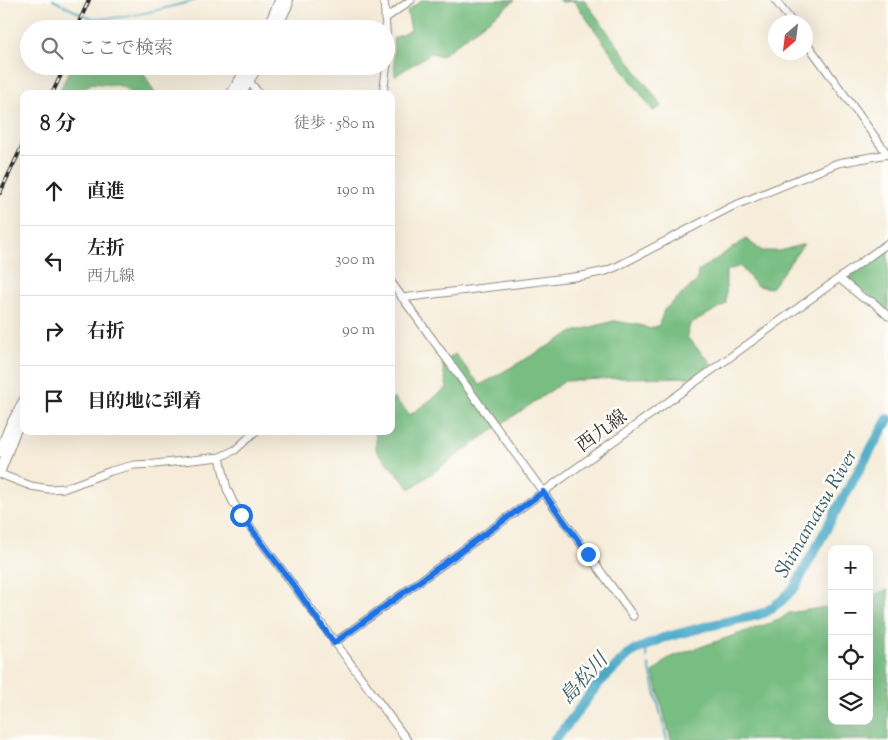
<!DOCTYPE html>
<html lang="ja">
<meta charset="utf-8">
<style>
body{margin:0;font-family:"Sorts Mill Goudy","Noto Serif JP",serif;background:#f2f2f2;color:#222}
.controls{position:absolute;right:15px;bottom:15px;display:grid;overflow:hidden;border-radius:10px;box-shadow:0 5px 20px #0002}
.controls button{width:45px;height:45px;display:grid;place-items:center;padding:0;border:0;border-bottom:1px solid #e0e0e0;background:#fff;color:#222;font:25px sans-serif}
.compass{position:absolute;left:768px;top:15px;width:45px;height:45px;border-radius:50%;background:#fff;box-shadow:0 5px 20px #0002;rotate:208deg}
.stop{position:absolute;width:15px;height:15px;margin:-11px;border:4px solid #1a73e8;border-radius:50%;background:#fff}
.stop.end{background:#1a73e8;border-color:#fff;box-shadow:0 1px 5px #0008}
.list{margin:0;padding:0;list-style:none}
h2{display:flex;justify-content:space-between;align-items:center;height:65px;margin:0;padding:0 20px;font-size:21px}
h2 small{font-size:16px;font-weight:400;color:#767676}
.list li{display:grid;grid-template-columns:32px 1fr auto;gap:15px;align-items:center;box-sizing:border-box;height:70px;padding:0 20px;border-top:1px solid #e0e0e0}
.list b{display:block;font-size:19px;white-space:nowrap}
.list p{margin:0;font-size:16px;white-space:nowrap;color:#767676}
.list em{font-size:16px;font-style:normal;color:#767676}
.icon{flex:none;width:28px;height:28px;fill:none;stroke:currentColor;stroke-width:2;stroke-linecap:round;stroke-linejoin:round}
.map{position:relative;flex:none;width:888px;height:740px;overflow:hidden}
.search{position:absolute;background:#fff;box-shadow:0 5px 20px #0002;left:20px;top:20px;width:375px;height:55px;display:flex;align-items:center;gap:12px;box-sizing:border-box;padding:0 18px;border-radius:28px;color:#767676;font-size:19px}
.panel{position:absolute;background:#fff;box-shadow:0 5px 20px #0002;left:20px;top:90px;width:375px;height:345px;border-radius:10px}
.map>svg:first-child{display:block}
</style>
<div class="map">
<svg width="888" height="740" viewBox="0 0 888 740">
<rect width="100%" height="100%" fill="#fdfcf7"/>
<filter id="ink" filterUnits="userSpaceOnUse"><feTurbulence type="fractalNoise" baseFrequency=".02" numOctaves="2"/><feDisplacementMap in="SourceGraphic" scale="10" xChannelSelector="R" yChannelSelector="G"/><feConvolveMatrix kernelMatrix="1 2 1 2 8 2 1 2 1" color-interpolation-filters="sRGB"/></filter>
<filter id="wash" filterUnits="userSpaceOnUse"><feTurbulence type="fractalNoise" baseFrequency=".0096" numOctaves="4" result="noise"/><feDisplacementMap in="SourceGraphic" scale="20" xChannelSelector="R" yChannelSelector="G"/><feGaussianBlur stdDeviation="1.12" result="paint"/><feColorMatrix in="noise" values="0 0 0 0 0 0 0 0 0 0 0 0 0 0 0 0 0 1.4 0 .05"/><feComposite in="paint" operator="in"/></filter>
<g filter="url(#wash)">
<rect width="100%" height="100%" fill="#f6ecd9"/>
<path fill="#78be82" stroke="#527456" d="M422,0H515L441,56L431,53L395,76L393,39L411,30L407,11Z
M558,0H585V1L662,106L653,111L574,1L562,2Z
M72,66H132L143,72L155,94H131L122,86L92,83L77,94H58Z
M746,239L762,251H780L804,244L771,288L757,286L740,266L726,271V304L690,324L687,337L712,364L696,377L620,378L565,381L487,434L410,489L376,450V437L373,431H391V399L394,398L410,415L447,388L442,363L455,354L480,385L573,332L614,321L640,325L650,329L659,325L664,310L697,281L698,271Z
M888,249V311L848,278Z
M888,590V740H671L653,673L668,658L779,620L789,613L832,606V721H869V596Z"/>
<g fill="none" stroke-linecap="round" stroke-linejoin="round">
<path stroke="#49aac8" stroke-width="2" d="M53,0C61,4 85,17 92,18C123,21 165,8 196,0
M644,646L647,657
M649,665L655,691L667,740"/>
<path stroke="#49aac8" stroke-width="10" d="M554,740L568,724L597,685L629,654L636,650L663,638L708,626L757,615L766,612L781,601L795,587L837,509L888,419"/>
</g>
</g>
<g filter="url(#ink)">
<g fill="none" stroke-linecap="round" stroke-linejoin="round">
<defs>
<path id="minor" d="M384,0L386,29
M775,0L792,22
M386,18L411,0
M806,42L888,155
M247,78L259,94
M383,94L388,55L386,29
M840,279L863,298L873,302L888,316
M391,282L633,616
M402,298L582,276L606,271L618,266L731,207L838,163L888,154
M220,457L227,489L233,502L241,515C297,589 351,665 407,740
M0,474L31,486L49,489L66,488L111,471L134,465L155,464L220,457L235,450L256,431
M334,643L888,243"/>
<path id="major" d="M267,29L280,0
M276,29L288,4V0
M231,94L248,66
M241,94L258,66
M0,452L9,428L24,400
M0,472L15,432L24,416"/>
</defs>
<use href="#minor" stroke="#908c82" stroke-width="9"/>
<use href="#major" stroke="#908c82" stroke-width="11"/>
<use href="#minor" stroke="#fff" stroke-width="7"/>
<use href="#major" stroke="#fff" stroke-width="9"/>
<defs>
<path id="rail" d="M76,29L89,0
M52,94L65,66
M0,193L24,142"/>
</defs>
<use href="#rail" stroke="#2b2b2b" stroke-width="4"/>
<use href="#rail" stroke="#fdfcf7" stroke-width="2" stroke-dasharray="5.5" stroke-linecap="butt"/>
</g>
</g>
<g fill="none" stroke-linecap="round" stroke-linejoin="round" filter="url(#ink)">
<path stroke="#1a73e8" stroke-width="6" d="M241,515L294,586L334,643L543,492L588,554"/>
</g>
<g text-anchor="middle" stroke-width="5" stroke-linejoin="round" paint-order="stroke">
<g font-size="19" fill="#2b2b2b" stroke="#fdfcf7">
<text transform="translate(601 430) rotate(-36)" y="7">西九線</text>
</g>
<g font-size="20" font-style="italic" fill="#375e6a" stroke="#fdfcf7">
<text transform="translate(815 513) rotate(-60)" y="7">Shimamatsu River</text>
<text transform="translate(583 678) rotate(-48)" y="7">島松川</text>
</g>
</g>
</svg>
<div class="controls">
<button>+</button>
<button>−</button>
<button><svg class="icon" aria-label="locate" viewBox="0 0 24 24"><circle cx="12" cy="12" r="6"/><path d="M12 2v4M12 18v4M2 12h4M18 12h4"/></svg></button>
<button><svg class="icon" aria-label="layers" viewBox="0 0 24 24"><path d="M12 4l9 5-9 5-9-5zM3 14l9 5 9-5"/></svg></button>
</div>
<svg class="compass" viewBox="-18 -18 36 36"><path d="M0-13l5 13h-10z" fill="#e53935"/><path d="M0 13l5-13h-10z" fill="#767676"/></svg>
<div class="stop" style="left:241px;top:515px"></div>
<div class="stop end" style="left:588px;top:554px"></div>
<div class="search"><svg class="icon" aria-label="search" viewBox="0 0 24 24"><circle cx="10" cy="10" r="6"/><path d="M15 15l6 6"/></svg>ここで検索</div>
<section class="panel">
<h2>8 分<small>徒歩 · 580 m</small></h2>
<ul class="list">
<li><svg class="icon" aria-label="ahead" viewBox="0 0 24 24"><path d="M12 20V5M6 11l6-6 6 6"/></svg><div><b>直進</b></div><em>190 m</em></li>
<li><svg class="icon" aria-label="left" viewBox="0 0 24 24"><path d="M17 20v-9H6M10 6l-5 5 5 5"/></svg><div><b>左折</b><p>西九線</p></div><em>300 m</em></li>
<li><svg class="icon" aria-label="right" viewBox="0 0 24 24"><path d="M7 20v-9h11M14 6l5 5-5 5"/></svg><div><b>右折</b></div><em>90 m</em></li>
<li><svg class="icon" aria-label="arrive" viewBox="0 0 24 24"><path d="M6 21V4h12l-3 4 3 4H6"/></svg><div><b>目的地に到着</b></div></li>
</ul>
</section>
</div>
